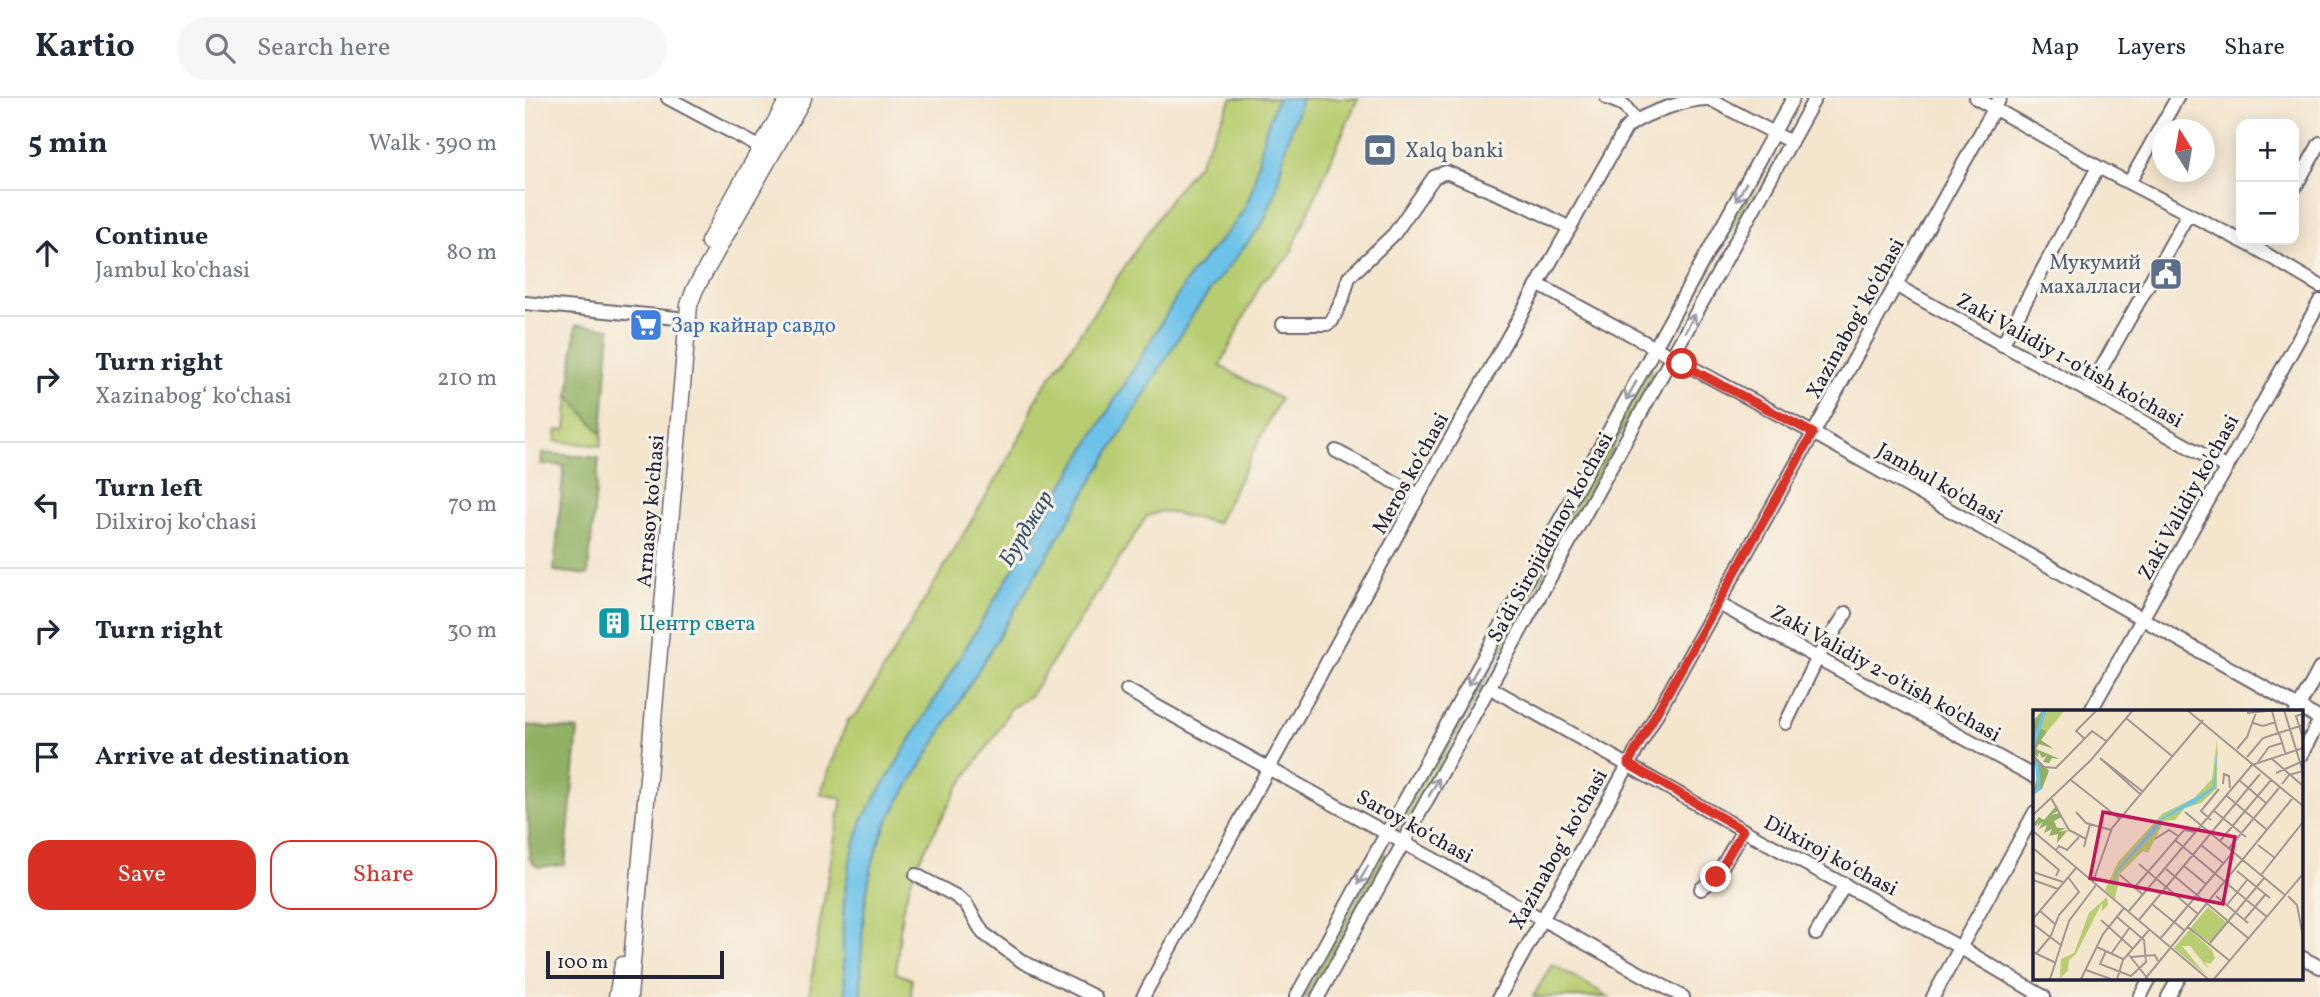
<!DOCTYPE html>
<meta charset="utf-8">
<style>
body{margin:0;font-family:Vollkorn,serif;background:#f6f6f7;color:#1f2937}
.controls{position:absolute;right:21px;top:21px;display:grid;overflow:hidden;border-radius:14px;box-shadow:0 4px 18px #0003}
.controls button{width:63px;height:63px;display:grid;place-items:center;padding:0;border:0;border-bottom:2px solid #e0e1e3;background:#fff;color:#1f2937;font:35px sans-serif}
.compass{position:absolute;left:1627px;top:21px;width:63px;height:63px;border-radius:50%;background:#fff;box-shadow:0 4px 18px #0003;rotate:349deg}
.scale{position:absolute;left:21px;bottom:18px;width:178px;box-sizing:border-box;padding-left:7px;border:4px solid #22223b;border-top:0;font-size:19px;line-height:24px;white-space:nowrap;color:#22223b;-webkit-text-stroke:5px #f7f3e8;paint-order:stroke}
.stop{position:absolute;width:21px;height:21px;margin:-16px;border:5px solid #d93025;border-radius:50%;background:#fff}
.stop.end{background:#d93025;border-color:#fff;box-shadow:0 2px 7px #0008}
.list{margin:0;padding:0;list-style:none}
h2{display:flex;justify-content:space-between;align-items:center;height:91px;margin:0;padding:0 28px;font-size:30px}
h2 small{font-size:23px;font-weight:400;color:#747a83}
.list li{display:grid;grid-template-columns:46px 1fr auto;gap:21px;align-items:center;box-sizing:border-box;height:126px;padding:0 28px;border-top:2px solid #e0e1e3}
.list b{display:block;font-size:26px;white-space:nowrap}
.list p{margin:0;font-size:23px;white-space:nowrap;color:#747a83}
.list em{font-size:23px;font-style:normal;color:#747a83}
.actions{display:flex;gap:14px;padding:21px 28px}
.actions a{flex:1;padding:16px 0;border:2px solid #d93025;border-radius:21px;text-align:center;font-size:24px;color:#d93025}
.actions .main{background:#d93025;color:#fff}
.icon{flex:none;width:38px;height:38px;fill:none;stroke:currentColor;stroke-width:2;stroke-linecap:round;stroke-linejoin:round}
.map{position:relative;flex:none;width:1795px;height:899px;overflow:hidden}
header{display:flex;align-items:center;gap:42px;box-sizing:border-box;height:98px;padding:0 35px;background:#fff;border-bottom:2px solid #e0e1e3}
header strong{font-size:33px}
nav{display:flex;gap:38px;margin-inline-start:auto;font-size:24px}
.search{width:490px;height:63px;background:#f6f6f7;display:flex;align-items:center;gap:18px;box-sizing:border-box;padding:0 24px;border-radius:38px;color:#747a83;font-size:26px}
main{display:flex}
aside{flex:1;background:#fff}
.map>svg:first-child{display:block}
</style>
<header>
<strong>Kartio</strong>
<div class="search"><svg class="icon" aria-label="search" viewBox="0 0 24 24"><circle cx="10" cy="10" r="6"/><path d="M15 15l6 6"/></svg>Search here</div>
<nav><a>Map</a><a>Layers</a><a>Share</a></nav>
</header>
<main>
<aside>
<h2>5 min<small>Walk · 390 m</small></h2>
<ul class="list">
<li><svg class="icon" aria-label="ahead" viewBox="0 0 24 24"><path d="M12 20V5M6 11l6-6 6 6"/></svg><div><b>Continue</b><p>Jambul ko'chasi</p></div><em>80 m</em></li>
<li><svg class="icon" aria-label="right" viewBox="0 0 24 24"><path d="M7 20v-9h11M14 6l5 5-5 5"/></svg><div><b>Turn right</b><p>Xazinabog‘ ko‘chasi</p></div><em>210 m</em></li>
<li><svg class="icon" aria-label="left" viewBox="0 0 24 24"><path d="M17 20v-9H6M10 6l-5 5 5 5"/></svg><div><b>Turn left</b><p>Dilxiroj ko‘chasi</p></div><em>70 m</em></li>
<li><svg class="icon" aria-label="right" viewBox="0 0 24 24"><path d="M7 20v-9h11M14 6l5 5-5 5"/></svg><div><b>Turn right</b></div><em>30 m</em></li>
<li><svg class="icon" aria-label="arrive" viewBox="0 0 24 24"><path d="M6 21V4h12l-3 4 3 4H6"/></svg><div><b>Arrive at destination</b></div></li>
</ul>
<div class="actions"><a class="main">Save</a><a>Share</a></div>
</aside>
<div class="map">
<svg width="1795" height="899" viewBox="0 0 1795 899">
<rect width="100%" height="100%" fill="#f7f3e8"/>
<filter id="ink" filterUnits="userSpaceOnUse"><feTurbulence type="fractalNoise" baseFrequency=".0143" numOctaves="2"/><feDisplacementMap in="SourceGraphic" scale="14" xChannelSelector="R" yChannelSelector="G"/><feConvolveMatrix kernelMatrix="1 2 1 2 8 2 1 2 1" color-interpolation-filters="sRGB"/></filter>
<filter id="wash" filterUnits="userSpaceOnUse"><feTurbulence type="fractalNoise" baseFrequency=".00686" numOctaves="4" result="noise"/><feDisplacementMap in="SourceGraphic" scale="28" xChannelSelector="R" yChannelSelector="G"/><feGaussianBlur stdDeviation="1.57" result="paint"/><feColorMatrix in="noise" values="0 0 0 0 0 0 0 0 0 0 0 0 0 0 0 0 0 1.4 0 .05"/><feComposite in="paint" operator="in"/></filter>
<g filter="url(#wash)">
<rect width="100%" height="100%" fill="#f4e5cd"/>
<path fill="#b8cd71" stroke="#6d7856" stroke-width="2" d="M707,0H833L764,159L737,183L695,268L755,301L692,425L637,413L622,418L506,597L485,611L472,635L433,690L390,770L377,813L371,875L387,881L386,899H284L294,831L317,700L295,696L323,622L333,615L480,366L501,327L511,301L647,98L673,66Z
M1244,52L1249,55L1143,247L1138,244Z
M1124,271L1129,274L879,730L873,726Z
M44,298L77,336L76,348L30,343L32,332H41Z
M858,755L862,757L784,899H778Z
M1027,866L1084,899H1008Z"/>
<path fill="#92b063" stroke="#5a694f" stroke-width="2" d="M51,227L85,230L77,336L44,298Z
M17,355L74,360L63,477L29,473L39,368L16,366Z
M0,627L53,632L40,767L13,769L4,760V727L0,711Z"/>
<path fill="#6dc2e9" stroke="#487292" stroke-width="2" d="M752,0H777L761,47L750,96L738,125L686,191L665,221L366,717C337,772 336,838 336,899H321C315,835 315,783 337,722L665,177L709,126L721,108L728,89L739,37Z"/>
</g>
<g filter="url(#ink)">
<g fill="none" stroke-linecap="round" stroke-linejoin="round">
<defs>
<path id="minor" d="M143,0L242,53
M1082,0L1099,7L1110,22
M1451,0L1573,69L1734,152L1795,188
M1604,85L1652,0
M1769,91L1795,45
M1014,187L1288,335L1795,621
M1370,187L1702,370
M0,205L152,220
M758,226H802L807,223L818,200L824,179L869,136L909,79L921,74L1000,107L1045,130
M1477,247L1573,69
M1563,294L1663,116
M811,353L894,397
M1194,506L1510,679
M964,589L1218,732L1436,850L1519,899
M602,592L1158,899
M1565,614L1795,203
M1771,614L1795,570
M1261,625L1293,559L1321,515
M1776,657L1795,622
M391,777L429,797L441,806L458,835L498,864L570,899
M1176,791L1191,779L1218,732
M1291,836L1320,786
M1776,859L1795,869
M618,899L894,397L1101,30C1117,16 1164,0 1185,1L1266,44
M771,899L1268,0
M793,899L1290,0
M974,899L1475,0
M1408,899L1510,714
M1615,899L1625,880
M1643,899L1654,880"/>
<path id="major" d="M184,144L264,0
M92,899L98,867
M104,899L164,207L170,191L278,0"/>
</defs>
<use href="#minor" stroke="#6c666e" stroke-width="16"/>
<use href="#major" stroke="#6c666e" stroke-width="19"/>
<use href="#minor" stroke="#fff" stroke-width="12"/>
<use href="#major" stroke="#fff" stroke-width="16"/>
</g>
<defs><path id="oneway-shaft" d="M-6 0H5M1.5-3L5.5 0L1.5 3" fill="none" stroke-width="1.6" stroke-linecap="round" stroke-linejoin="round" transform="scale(1.75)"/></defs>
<g stroke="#9c9ca7">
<use href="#oneway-shaft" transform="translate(1216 94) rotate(119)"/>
<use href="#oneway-shaft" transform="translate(1165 225) rotate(-61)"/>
<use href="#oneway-shaft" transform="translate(1106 293) rotate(119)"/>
<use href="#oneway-shaft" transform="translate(948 578) rotate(119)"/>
<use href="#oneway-shaft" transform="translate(909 689) rotate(-61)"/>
<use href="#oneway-shaft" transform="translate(838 777) rotate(119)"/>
</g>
</g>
<g fill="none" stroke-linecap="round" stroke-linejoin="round" filter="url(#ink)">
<path stroke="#d93025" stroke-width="9" d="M1157,266L1288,335L1103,666L1218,732L1191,779"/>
</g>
<defs>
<symbol id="bank-square" viewBox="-11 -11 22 22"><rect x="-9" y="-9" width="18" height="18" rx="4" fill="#5c6f8a" stroke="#f7f3e8"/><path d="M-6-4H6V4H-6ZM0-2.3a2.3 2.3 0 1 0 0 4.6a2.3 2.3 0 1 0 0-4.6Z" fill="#fff"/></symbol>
<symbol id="civic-square" viewBox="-11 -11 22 22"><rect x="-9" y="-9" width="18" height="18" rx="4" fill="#5c6f8a" stroke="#f7f3e8"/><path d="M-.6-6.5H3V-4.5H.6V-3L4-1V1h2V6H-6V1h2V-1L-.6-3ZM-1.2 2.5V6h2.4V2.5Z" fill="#fff"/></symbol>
<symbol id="supermarket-square" viewBox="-11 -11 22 22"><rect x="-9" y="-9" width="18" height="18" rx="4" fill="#3f7fe0" stroke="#f7f3e8"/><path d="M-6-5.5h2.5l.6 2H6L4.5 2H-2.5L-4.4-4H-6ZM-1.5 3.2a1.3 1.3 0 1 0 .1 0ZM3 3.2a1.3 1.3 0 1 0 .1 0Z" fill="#fff"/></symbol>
<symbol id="building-square" viewBox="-11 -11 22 22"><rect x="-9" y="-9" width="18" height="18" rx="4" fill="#0f9aa8" stroke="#f7f3e8"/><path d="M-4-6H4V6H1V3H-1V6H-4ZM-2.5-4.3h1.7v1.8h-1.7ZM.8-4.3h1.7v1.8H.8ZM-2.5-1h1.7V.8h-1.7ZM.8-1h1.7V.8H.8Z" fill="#fff"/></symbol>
</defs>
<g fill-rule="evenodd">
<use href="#bank-square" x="836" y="33" width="38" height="38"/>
<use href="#civic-square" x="1622" y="157" width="38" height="38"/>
<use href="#supermarket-square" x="102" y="208" width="38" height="38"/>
<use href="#building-square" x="70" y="506" width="38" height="38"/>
</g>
<g text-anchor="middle" stroke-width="6" stroke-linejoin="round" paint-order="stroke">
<g font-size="21" fill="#4e5e75" stroke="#f7f3e8" text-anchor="start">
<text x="880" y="59">Xalq banki</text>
<text x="1616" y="171" text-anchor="end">Мукумий<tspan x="1616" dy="24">махалласи</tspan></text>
</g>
<g font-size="21" fill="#22223b" stroke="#f7f3e8">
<text transform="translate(1330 220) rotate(-61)" y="7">Xazinabog‘ ko‘chasi</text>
<text transform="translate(1545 262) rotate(29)" y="7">Zaki Validiy 1-o'tish ko'chasi</text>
<text transform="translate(885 375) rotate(-61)" y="7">Meros ko‘chasi</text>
<text transform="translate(1415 385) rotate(30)" y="7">Jambul ko'chasi</text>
<text transform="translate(1663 399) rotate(-61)" y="7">Zaki Validiy ko'chasi</text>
<text transform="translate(125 413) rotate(-85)" y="7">Arnasoy ko'chasi</text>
<text transform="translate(1025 439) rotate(-61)" y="7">Sa'di Sirojiddinov ko'chasi</text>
<text transform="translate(1361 575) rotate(29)" y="7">Zaki Validiy 2-o'tish ko'chasi</text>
<text transform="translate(890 728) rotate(29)" y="7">Saroy ko‘chasi</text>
<text transform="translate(1033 751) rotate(-61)" y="7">Xazinabog‘ ko‘chasi</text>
<text transform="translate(1306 757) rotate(28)" y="7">Dilxiroj ko‘chasi</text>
</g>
<g font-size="21" fill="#366cbe" stroke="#f7f3e8" text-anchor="start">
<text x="146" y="234">Зар кайнар савдо</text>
</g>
<g font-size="21" fill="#0d838f" stroke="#f7f3e8" text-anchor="start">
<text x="114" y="532">Центр света</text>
</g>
<g font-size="23" font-style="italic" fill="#38526f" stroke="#f7f3e8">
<text transform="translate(500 430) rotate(-59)" y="8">Бурджар</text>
</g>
</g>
<g transform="translate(1508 612)">
<rect width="270" height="270" fill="#f4e5cd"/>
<path d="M14,0H32L14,22L8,20V9ZM184,29V78L168,93L152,98L142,110L131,111L115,143L110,141L87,164L82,189L72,180L85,152L129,104L161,88L179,69ZM74,187L75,195L69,201V193L43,244L36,250L35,260L27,269L28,249L41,243L56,203ZM175,197L193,212L177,232L158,221L179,240L182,248L177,254L172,252L176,260L157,236H149L172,264L141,238Z" fill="#b8cd71"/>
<path d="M10,0L5,17L14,22L8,30L21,39L6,34L3,39L27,49L19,48L16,53L10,52L14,45L9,48L6,42L5,47L0,44V11ZM3,47L16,61L9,79L0,83L6,61L0,53ZM24,95L25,101L18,105L27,103L29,107L21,111L24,118H33L25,122L35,120L24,133L25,124L16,126L19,119L11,123L14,115L6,119L10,111L4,117L6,111L3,116L0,114L6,107L11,110Z" fill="#92b063"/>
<path d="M185,35L182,78L162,93L130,109L122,121L85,161L79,178L84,160L128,108L180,77Z" fill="#6dc2e9"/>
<path fill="none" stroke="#6dc2e9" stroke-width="3.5" d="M0,36L12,0M0,83L6,79L4,52"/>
<path fill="none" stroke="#a09793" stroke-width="2" d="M154,0L270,96M251,0L270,62M239,1L245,23M214,3L244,0M270,4L263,6L270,28M93,8L139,46M220,13L230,16L243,12M246,23L253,45M52,29L43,21L64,0M204,39L214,27L224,0M0,45L10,57L23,58L59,21L73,31M214,47L230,28L270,15M238,48L270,76M225,52L236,37L249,33M219,55L270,38M243,63L270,51M38,70L87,109M206,70L233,93M190,74L191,64L196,66L197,78M249,74L256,65L270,61M107,84L67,48L109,81M194,86L233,119M18,88L36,120L53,129M180,100L213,127M43,102L53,113L78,120M152,102L252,185M0,105L58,50L100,0M178,110L168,101L186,79M0,121L175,269M122,129L136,120L145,126M142,130L234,207M187,131L238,70M168,135L190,153M225,135L242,148M51,137L57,114M0,138L26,160L23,166M196,138L246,78M23,140L26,136L34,140L46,127M106,154L165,204M151,156L173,174M133,159L215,228M204,161L237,188M0,162L30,172M87,165L109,184M228,165L270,112M0,170L25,179M60,172L79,118L170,10M101,178L151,120L162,122M183,186L215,213M255,186L264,195L270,227M119,194L152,221M194,195L214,170M7,201L23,215M95,202L219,55M0,209L43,158M68,210L100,239M211,210L232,185M105,211L227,64M0,214L29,236M155,217L197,251M17,228L26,205L46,182L35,167M127,229L200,142M177,233L231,168M64,237L90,249M73,241L67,254L98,266L113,252L111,230L84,207M0,242L23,253M3,244L17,227M78,244L97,217M96,245L115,269M98,247L122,245L125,251M53,260L78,269M17,269L36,211L63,175M48,269L70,224L91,198M84,269L90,250L116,220M112,269L259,89M181,269L270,164"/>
<path fill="#c2185b" fill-opacity="0.15" stroke="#c2185b" stroke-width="3.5" d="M70,102L202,127L190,194L57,168Z"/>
<rect width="270" height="270" fill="none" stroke="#22223b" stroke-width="3.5"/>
</g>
</svg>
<div class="controls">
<button>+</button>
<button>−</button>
</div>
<svg class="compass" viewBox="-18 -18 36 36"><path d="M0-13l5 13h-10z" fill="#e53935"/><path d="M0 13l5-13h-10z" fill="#747a83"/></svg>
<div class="scale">100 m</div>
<div class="stop" style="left:1157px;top:266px"></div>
<div class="stop end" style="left:1191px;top:779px"></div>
</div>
</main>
